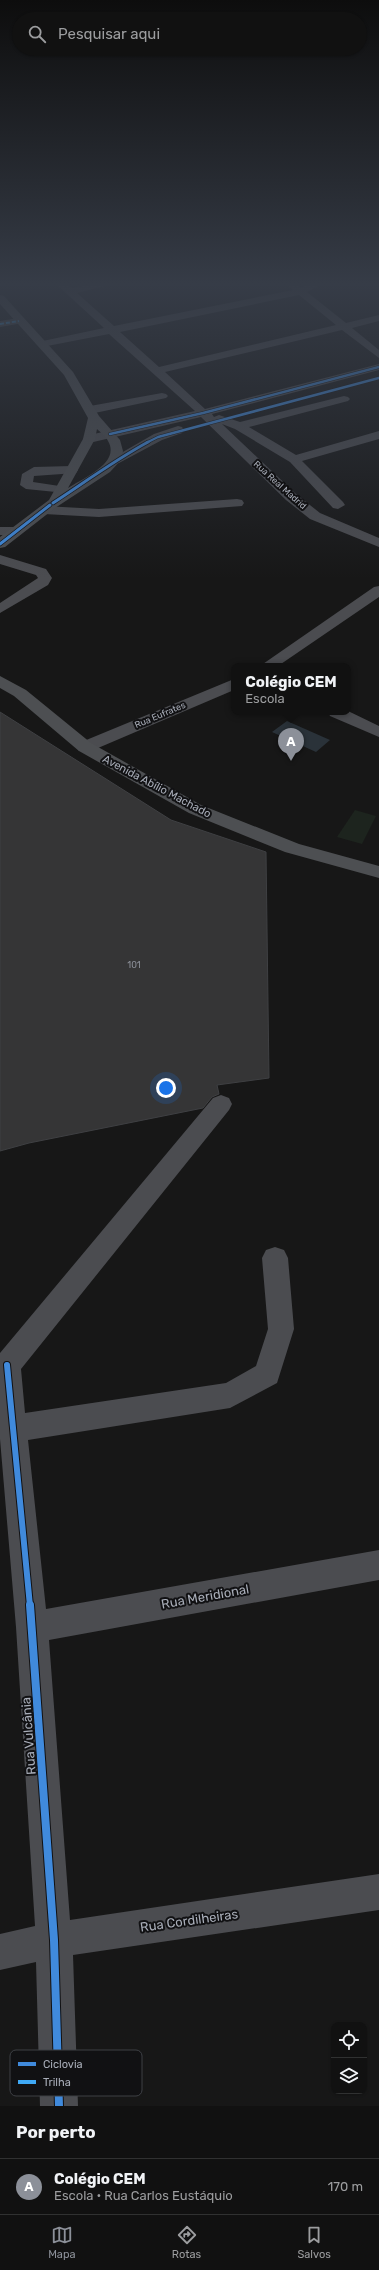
<!DOCTYPE html>
<html lang="pt">
<meta charset="utf-8">
<style>
body{margin:0;font-family:Rubik,sans-serif;background:#1a1a1a;color:#f1f3f6}
.controls{position:absolute;right:12px;bottom:12px;display:grid;overflow:hidden;border-radius:8px;box-shadow:0 1px 3px #0004}
.controls button{width:36px;height:36px;display:grid;place-items:center;padding:0;border:0;border-bottom:1px solid #303131;background:#111;color:#f1f3f6;font:20px sans-serif}
.you{position:absolute;left:166px;top:1088px;width:14px;height:14px;margin:-10px;border:3px solid #fff;border-radius:50%;background:#1a73e8;box-shadow:0 0 0 6px #1a73e833}
.badge{display:grid;place-items:center;width:26px;height:26px;border-radius:50%;background:#8c9099;color:#fff;font-size:13px;font-weight:700}
.pin{position:absolute;translate:-50% -33px;filter:drop-shadow(0 1px 2px #0008)}
.pin::after{content:'';position:absolute;top:21px;width:14px;height:12px;background:inherit;clip-path:polygon(0 0,100% 0,50% 100%)}
.popup{position:absolute;left:231px;top:663px;width:120px;height:52px;box-sizing:border-box;display:grid;place-content:center;border-radius:8px;background:#111;filter:drop-shadow(0 1px 3px #0005);font-size:13px;white-space:nowrap;color:#9c9d9f}
.popup b{font-size:15px;color:#f1f3f6}
.popup::after{content:'';position:absolute;left:50%;top:100%;margin-left:-8px;border:8px solid transparent;border-top-color:#111}
.list{margin:0;padding:0;list-style:none}
h2{display:flex;justify-content:space-between;align-items:center;height:52px;margin:0;padding:0 16px;font-size:17px}
h2 small{font-size:13px;font-weight:400;color:#9c9d9f}
.list li{display:grid;grid-template-columns:26px 1fr auto;gap:12px;align-items:center;box-sizing:border-box;height:56px;padding:0 16px;border-top:1px solid #303131}
.list b{display:block;font-size:15px;white-space:nowrap}
.list p{margin:0;font-size:13px;white-space:nowrap;color:#9c9d9f}
.list em{font-size:13px;font-style:normal;color:#9c9d9f}
.icon{flex:none;width:22px;height:22px;fill:none;stroke:currentColor;stroke-width:2;stroke-linecap:round;stroke-linejoin:round}
.map{position:relative;flex:none;width:379px;height:2106px;overflow:hidden}
.search{position:absolute;background:#111;box-shadow:0 1px 3px #0004;left:12px;right:12px;top:12px;height:44px;display:flex;align-items:center;gap:10px;box-sizing:border-box;padding:0 14px;border-radius:22px;color:#9c9d9f;font-size:15px}
.sheet{height:108px;background:#111}
nav{display:flex;justify-content:space-around;align-items:center;box-sizing:border-box;height:56px;border-top:1px solid #303131;background:#111;font-size:11px;color:#9c9d9f}
nav a{display:grid;justify-items:center;gap:2px}
nav .on{color:#8c9099}
.map>svg:first-child{display:block}
</style>
<div class="map">
<svg width="379" height="2106" viewBox="0 0 379 2106">
<rect width="100%" height="100%" fill="#171717"/>
<path fill="#1d241e" d="M355,810L376,816L362,844L337,837Z"/>
<path fill="#2a3239" d="M287,721L330,740L316,752L272,732Z"/>
<path fill="#353536" stroke="#3f4043" d="M0,712L171,820L266,852L269,1078L217,1085L219,1094L212,1097L203,1108L29,1143L0,1151Z"/>
<g fill="none" stroke-linecap="round" stroke-linejoin="round">
<path fill="#4b4c50" fill-rule="evenodd" d="M56,284H67L72,288L92,284H112L77,293L114,326L293,290L286,284H297L301,288L308,284H322L307,292L346,323L379,315V321L352,328L379,350V358L342,330L165,372L205,409L379,364V370L212,414L214,417L219,415L240,422L344,396L348,397L350,399L348,401L249,427L296,455L379,431V439L302,461L343,502L345,505L338,509L333,508L290,462L235,429L222,424L296,494L320,513L379,538V547L310,519L286,500L201,417L89,443L85,442L83,439L85,436L195,411L109,334L42,347L38,346V342L104,328ZM299,295L336,325L159,367L120,332Z
M19,318L24,321L23,323L0,327V321Z
M162,393L166,394L168,396L166,398L90,414L84,410L90,406Z
M178,426L182,427L184,430L182,433L162,440L119,463L115,464L109,460L154,434Z
M72,466L78,470L76,473L34,476L33,482L66,487L68,490L66,493L26,489L20,485L22,474L34,467Z
M237,499L242,500L244,503L242,506L99,517L44,514L37,510L44,506L99,509Z
M0,527H16L23,531L16,535H0Z
M0,555L46,569L52,578L48,585L0,613V603L38,578L36,575L0,564Z
M379,586V597L278,666H260L374,587Z
M234,679V690L91,751H79L76,747L79,743Z
M348,711L379,726V737L330,716L328,712Z
M221,1095L229,1098L232,1104L229,1110L21,1369L25,1413L226,1383L256,1366L268,1329L262,1258L266,1250L275,1247L284,1250L288,1258L294,1329L277,1383L230,1408L28,1440L46,1609L379,1550V1580L49,1640L70,1920L379,1874V1910L73,1955L78,2106H40L36,1962L0,1970V1934L35,1926L16,1627L0,1439V1353L213,1098Z"/>
<path fill="#4d4f52" fill-rule="evenodd" d="M0,295L4,296L73,372L99,416L120,440L123,451L121,460L110,472L55,508L5,547L0,548V537L49,500L83,439L88,418L64,375L0,304ZM97,429C101,433 106,436 108,441C121,463 83,478 68,488L95,439Z
M0,676L26,690L91,743L201,805L299,844L379,866V878L285,852L189,813L79,751L14,696L0,688Z"/>
<path stroke="#3fa9f5" stroke-width="2" stroke-dasharray="4 2" stroke-linecap="butt" d="M0,324L19,321"/>
<defs>
<path id="cycleway-far3" d="M110,434L203,413L379,367
M146,443L158,437L379,378"/>
<path id="cycleway-far2" d="M53,503C85,482 115,460 148,442
M0,544L50,505"/>
<path id="cycleway-far1" d="M7,1365L30,1606"/>
<path id="cycleway" d="M30,1605L54,1940L59,2106"/>
</defs>
<use href="#cycleway-far3" stroke="#111113" stroke-width="3.5"/>
<use href="#cycleway-far2" stroke="#111113" stroke-width="4.5"/>
<use href="#cycleway-far1" stroke="#111113" stroke-width="8"/>
<use href="#cycleway" stroke="#111113" stroke-width="10"/>
<use href="#cycleway-far3" stroke="#408adc" stroke-width="2.5"/>
<use href="#cycleway-far2" stroke="#408adc" stroke-width="3"/>
<use href="#cycleway-far1" stroke="#408adc" stroke-width="6"/>
<use href="#cycleway" stroke="#408adc" stroke-width="8"/>
</g>
<linearGradient id="sky" x2="0" y2="1"><stop stop-color="#0d0d0d"/><stop offset="0.49" stop-color="#363c47"/><stop offset="1" stop-color="#363c47" stop-opacity="0"/></linearGradient>
<rect width="379" height="579" fill="url(#sky)"/>
<g text-anchor="middle" stroke-width="4" stroke-linejoin="round" paint-order="stroke">
<g font-size="9" fill="#a8adb8" stroke="#111113">
<text transform="translate(280 485) rotate(42)" y="3">Rua Real Madrid</text>
<text transform="translate(160 715) rotate(-23)" y="3">Rua Eufrates</text>
</g>
<g font-size="9" fill="#8b8f98">
<text x="134" y="968">101</text>
</g>
<g font-size="11" fill="#a8adb8" stroke="#111113">
<text transform="translate(157 786) rotate(28)" y="4">Avenida Abílio Machado</text>
</g>
<g font-size="13" fill="#a8adb8" stroke="#111113">
<text transform="translate(205 1596) rotate(-10)" y="5">Rua Meridional</text>
<text transform="translate(28 1736) rotate(-94)" y="5">Rua Vulcânia</text>
<text transform="translate(189 1920) rotate(-8)" y="5">Rua Cordilheiras</text>
</g>
</g>
<rect x="10" y="2050" width="132" height="46" rx="6" fill="#111113" stroke="#3e4045" stroke-width="1"/>
<rect x="18" y="2062" width="18" height="4" fill="#408adc"/>
<rect x="18" y="2080" width="18" height="4" fill="#3fa9f5"/>
<g font-size="11" fill="#a8adb8">
<text x="43" y="2068">Ciclovia</text>
<text x="43" y="2086">Trilha</text>
</g>
</svg>
<div class="controls">
<button><svg class="icon" aria-label="locate" viewBox="0 0 24 24"><circle cx="12" cy="12" r="6"/><path d="M12 2v4M12 18v4M2 12h4M18 12h4"/></svg></button>
<button><svg class="icon" aria-label="layers" viewBox="0 0 24 24"><path d="M12 4l9 5-9 5-9-5zM3 14l9 5 9-5"/></svg></button>
</div>
<div class="you"></div>
<div class="pin badge" style="left:291px;top:761px">A</div>
<div class="popup"><b>Colégio CEM</b>Escola</div>
<div class="search"><svg class="icon" aria-label="search" viewBox="0 0 24 24"><circle cx="10" cy="10" r="6"/><path d="M15 15l6 6"/></svg>Pesquisar aqui</div>
</div>
<section class="sheet">
<h2>Por perto<small></small></h2>
<ul class="list">
<li><span class="badge">A</span><div><b>Colégio CEM</b><p>Escola · Rua Carlos Eustáquio</p></div><em>170 m</em></li>
</ul>
</section>
<nav>
<a class="on"><svg class="icon" aria-label="map" viewBox="0 0 24 24"><path d="M3 6l6-2 6 2 6-2v14l-6 2-6-2-6 2zM9 4v14M15 6v14"/></svg>Mapa</a>
<a><svg class="icon" aria-label="directions" viewBox="0 0 24 24"><path d="M12 3l9 9-9 9-9-9zM9 14v-3h6M13 9l2 2-2 2"/></svg>Rotas</a>
<a><svg class="icon" aria-label="saved" viewBox="0 0 24 24"><path d="M7 4h10v16l-5-4-5 4z"/></svg>Salvos</a>
</nav>
